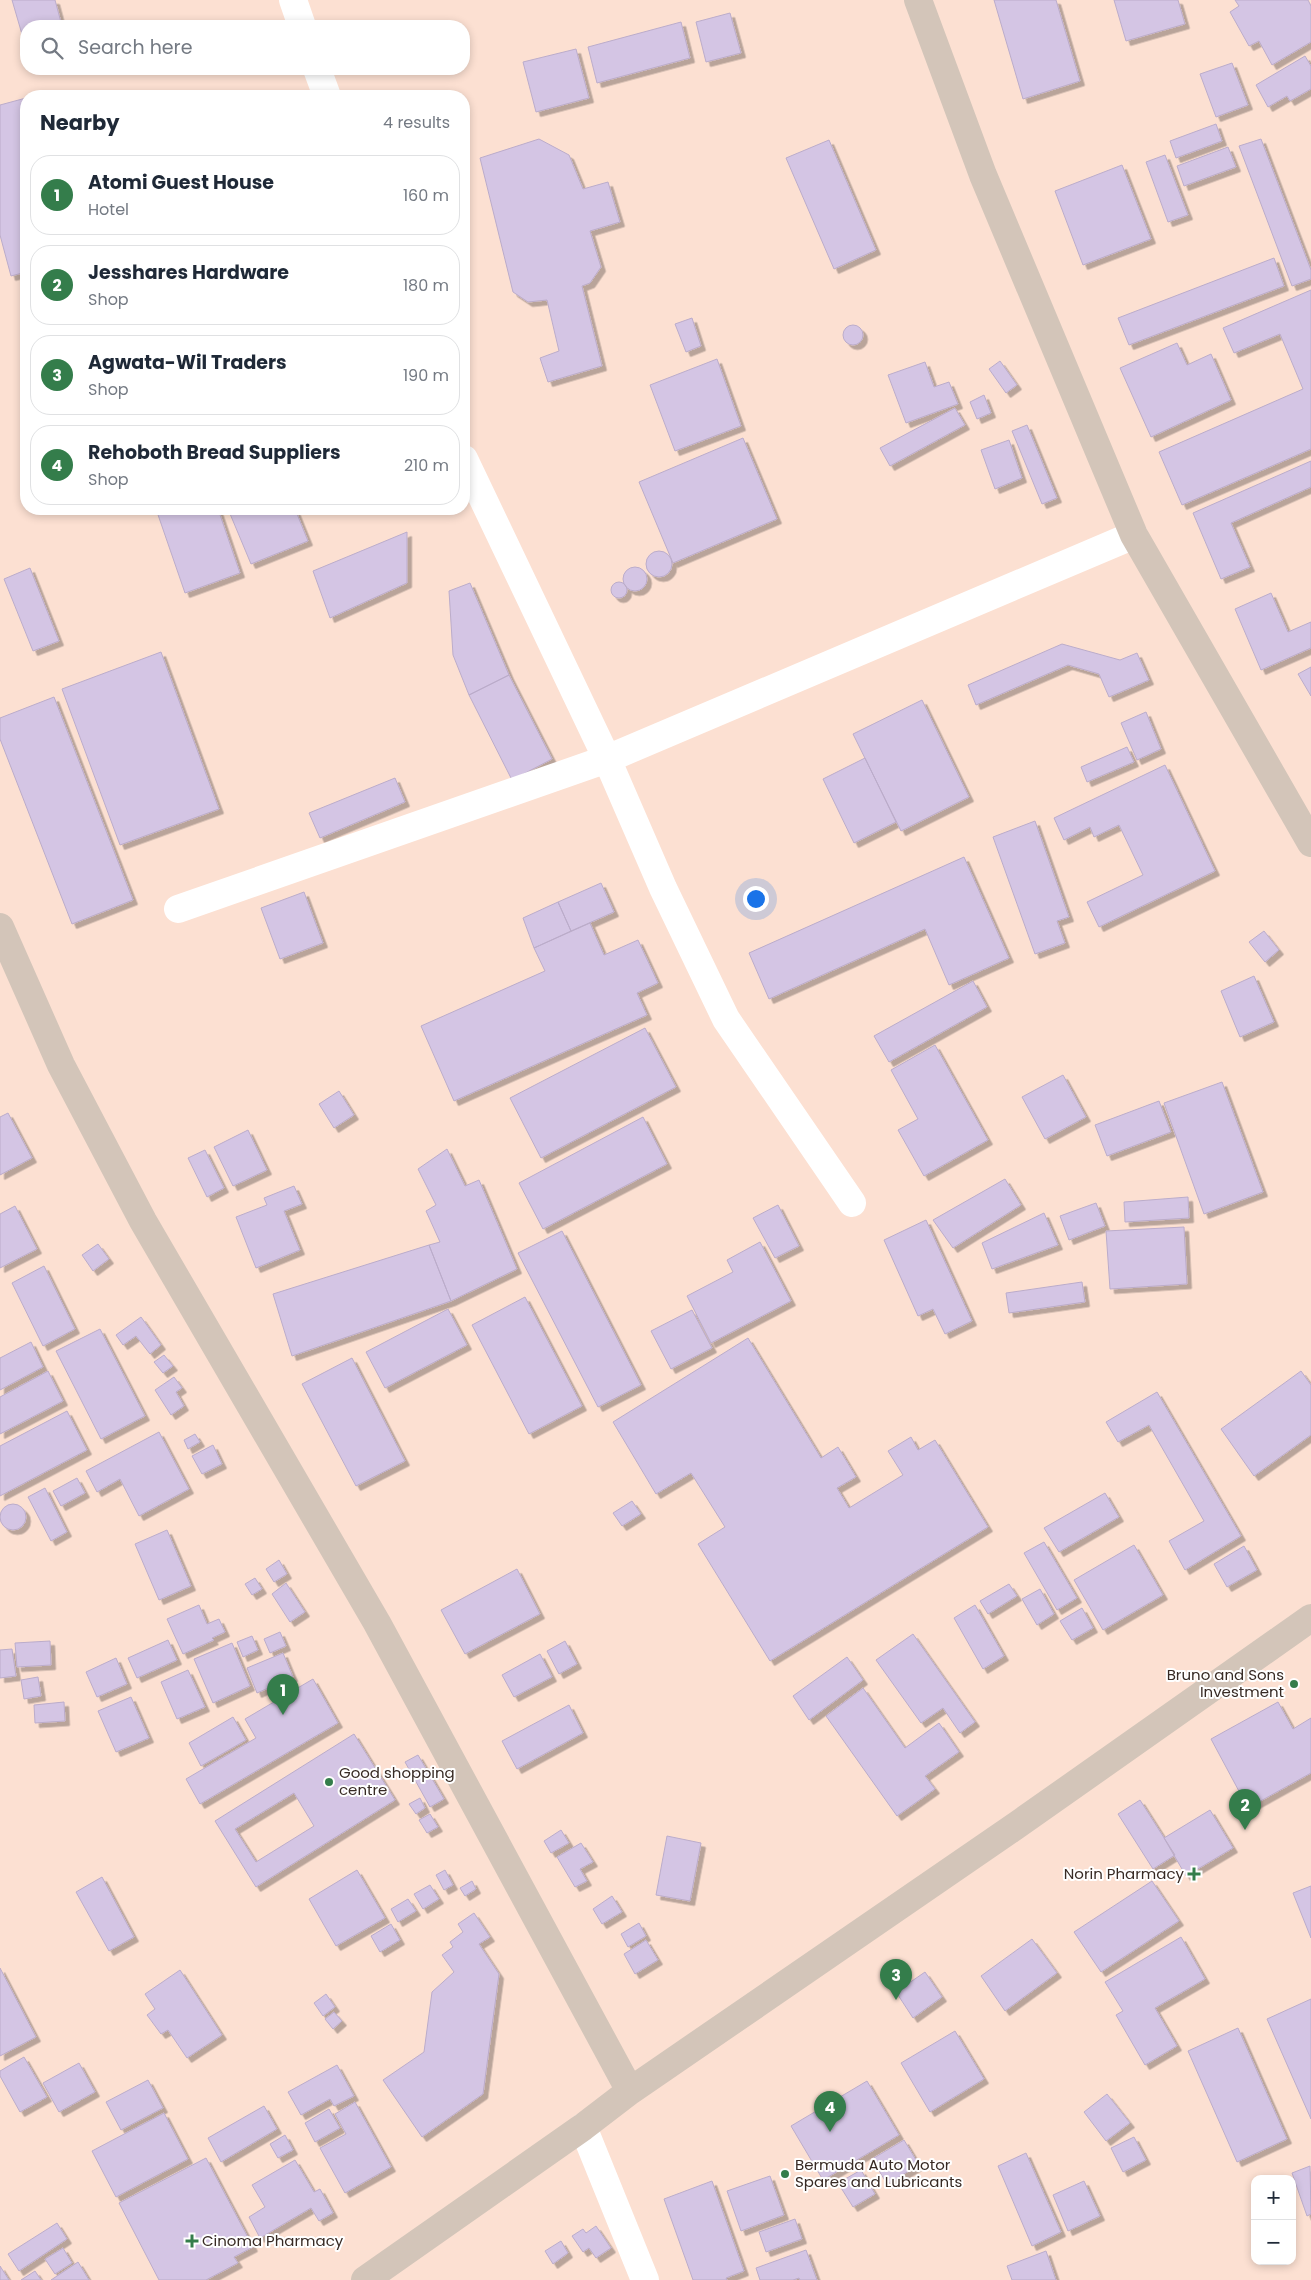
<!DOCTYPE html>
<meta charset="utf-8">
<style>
body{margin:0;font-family:Poppins,sans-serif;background:#f2f2f3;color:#1f2937}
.controls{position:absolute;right:15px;bottom:15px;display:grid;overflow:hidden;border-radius:10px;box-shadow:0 2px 8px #0003}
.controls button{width:45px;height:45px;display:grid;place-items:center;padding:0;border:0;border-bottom:1px solid #e0e1e3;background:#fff;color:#1f2937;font:25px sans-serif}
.you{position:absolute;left:755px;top:898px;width:18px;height:18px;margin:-12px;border:4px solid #fff;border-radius:50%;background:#1a73e8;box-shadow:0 0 0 8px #1a73e833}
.badge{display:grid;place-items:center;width:32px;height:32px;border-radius:50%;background:#347d4b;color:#fff;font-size:16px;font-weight:700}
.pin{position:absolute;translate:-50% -41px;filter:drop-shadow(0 1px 2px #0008)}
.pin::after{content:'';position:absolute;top:26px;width:18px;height:15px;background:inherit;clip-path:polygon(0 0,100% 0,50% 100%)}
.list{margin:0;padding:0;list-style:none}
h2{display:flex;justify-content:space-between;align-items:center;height:65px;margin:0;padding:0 20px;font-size:21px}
h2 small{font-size:16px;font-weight:400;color:#747a83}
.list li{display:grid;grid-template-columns:32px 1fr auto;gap:15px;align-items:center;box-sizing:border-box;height:80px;margin:0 10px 10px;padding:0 10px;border:1px solid #e0e1e3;border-radius:20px}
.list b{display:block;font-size:19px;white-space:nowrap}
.list p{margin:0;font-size:16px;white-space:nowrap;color:#747a83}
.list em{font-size:16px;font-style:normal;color:#747a83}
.icon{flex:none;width:28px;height:28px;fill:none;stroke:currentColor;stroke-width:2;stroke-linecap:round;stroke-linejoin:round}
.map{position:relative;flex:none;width:1311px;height:2280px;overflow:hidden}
.search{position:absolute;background:#fff;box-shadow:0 2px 8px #0003;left:20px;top:20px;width:450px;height:55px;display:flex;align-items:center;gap:12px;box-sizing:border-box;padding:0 18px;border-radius:20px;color:#747a83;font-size:19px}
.panel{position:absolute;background:#fff;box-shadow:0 2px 8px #0003;left:20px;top:90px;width:450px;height:425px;border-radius:20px}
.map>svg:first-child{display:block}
</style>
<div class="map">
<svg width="1311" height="2280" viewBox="0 0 1311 2280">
<defs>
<filter id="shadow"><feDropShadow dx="4.5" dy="4.5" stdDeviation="0" flood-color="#0004"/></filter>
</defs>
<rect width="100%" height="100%" fill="#fce0d2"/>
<path fill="#d4c5e4" stroke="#bbacca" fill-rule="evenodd" filter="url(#shadow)" d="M12,0H55L62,26H26V48Z
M994,0H1056L1080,81L1023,99Z
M1114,0H1178L1185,24L1126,41Z
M1235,0H1308L1311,6V42L1272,65L1259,41L1249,46L1230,12L1239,6Z
M730,13L741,53L706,62L696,22Z
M681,22L690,58L597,83L588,47Z
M576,49L589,98L536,112L523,62Z
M1305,56L1311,66V89L1290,101L1287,96L1268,107L1256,85Z
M1232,63L1248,105L1216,117L1200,74Z
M26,98V272L11,276L0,235V105Z
M1216,124L1222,141L1176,158L1170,141Z
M539,139L569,155L583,189L608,182L620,222L590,231L601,267L590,283L582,286L602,366L548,382L540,358L559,351L547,300L528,302L513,292L480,158Z
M1261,139L1311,270V279L1292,286L1239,146Z
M829,140L876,250L834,269L786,158Z
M1228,147L1236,167L1184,186L1177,166Z
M1165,155L1188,215L1168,222L1146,162Z
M1122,165L1151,239L1083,265L1055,191Z
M1274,258L1284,286L1129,345L1118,318Z
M1311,290V449L1182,505L1159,452L1303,389L1280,334L1234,353L1223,328Z
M692,318L701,346L686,352L675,324Z
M843 335a10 10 0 1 1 20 0a10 10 0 1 1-20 0Z
M1177,343L1187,365L1211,354L1231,400L1151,437L1120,368Z
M717,359L741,426L675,451L650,385Z
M1000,361L1017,385L1006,393L989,369Z
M925,362L934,387L949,382L958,404L906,423L888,375Z
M984,395L991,413L977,419L970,402Z
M955,408L965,425L890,466L880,448Z
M1027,425L1057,498L1042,504L1012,431Z
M743,438L777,519L673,563L639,482Z
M1009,440L1022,478L995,489L981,450Z
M1311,461V487L1231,523L1250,567L1221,579L1193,513Z
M156,509H218L240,573L185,593Z
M228,509H295L308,541L251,564Z
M407,532V583L330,618L313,571Z
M646 564a13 13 0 1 1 26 0a13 13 0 1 1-26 0Z
M623 579a12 12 0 1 1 24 0a12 12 0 1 1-24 0Z
M30,568L59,641L33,651L4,579Z
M611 590a8 8 0 1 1 16 0a8 8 0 1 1-16 0Z
M470,583L509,675L469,695L453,655L449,591Z
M1271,593L1288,632L1311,622V648L1261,670L1235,609Z
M1062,644L1120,660L1137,653L1149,680L1109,697L1099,674L1068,665L976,705L968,685Z
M161,652L219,809L120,845L62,689Z
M1311,667V696L1298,674Z
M509,675L552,759L512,780L469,695Z
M54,697L133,900L72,924L0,739V718Z
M922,700L969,797L901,831L853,734Z
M1146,712L1161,749L1137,760L1121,723Z
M1127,747L1134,762L1087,782L1081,767Z
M865,758L896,822L854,843L823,779Z
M1165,765L1215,871L1099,927L1087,902L1143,875L1119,825L1094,837L1090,827L1064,840L1054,818Z
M395,778L405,802L320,838L309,813Z
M1035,821L1069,917L1057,921L1065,943L1035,954L993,837Z
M964,857L1009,958L949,985L925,929L769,999L749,953Z
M601,883L614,912L571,931L558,902Z
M304,892L323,943L280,959L261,908Z
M558,902L571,931L534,948L523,918Z
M590,923L604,955L638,940L658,983L637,993L647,1015L454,1101L421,1026L545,971L534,948Z
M1264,931L1279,950L1265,962L1249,942Z
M1254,976L1274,1022L1240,1037L1221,991Z
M973,981L987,1007L889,1062L874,1036Z
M645,1028L676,1087L541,1158L510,1098Z
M935,1045L988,1140L924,1176L898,1130L918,1119L891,1070Z
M1063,1075L1086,1117L1045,1139L1022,1097Z
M1222,1082L1263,1192L1204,1214L1164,1103Z
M339,1091L354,1115L334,1128L319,1104Z
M1159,1101L1171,1132L1107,1156L1095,1125Z
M8,1113L32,1158L0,1175V1117Z
M643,1117L667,1164L543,1229L519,1183Z
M248,1130L267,1170L233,1186L214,1147Z
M447,1149L465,1186L479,1180L517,1269L451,1301L429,1245L440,1242L426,1211L436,1205L418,1169Z
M205,1150L224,1188L207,1197L188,1158Z
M1005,1179L1021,1205L953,1248L933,1220Z
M294,1186L302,1204L284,1211L300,1250L256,1268L236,1217L267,1205L264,1198Z
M1188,1197L1189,1218L1125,1222L1124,1202Z
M1096,1203L1105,1226L1069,1240L1060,1216Z
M778,1205L799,1246L775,1258L753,1218Z
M15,1206L37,1249L0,1268V1214Z
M1044,1213L1058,1245L992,1269L982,1243Z
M926,1220L972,1321L945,1334L933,1309L918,1316L884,1240Z
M1184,1227L1187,1284L1110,1289L1106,1231Z
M562,1231L641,1385L598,1407L518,1253Z
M760,1242L791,1301L711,1343L687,1296L733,1272L727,1260Z
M98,1244L109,1259L93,1271L82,1255Z
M429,1245L451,1301L292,1356L273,1294Z
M44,1266L75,1329L43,1346L12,1283Z
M1082,1282L1085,1302L1009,1313L1006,1293Z
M525,1297L582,1406L529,1434L472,1325Z
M448,1309L467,1345L385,1388L366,1352Z
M692,1310L712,1348L671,1369L651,1331Z
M141,1317L161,1345L150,1354L136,1336L123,1345L116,1335Z
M100,1329L145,1416L101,1439L56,1351Z
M748,1338L821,1458L838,1447L856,1477L837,1488L849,1508L903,1475L888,1451L911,1437L918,1450L935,1440L988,1527L770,1661L698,1544L725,1527L691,1473L656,1494L613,1422Z
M31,1342L43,1367L0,1390V1358Z
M164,1355L173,1366L163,1373L154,1362Z
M352,1358L405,1461L356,1486L302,1384Z
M48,1371L63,1401L0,1434V1397Z
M1301,1371L1311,1385V1435L1254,1476L1221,1429Z
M174,1377L182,1388L176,1392L184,1406L171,1415L155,1390Z
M1157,1392L1241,1536L1185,1570L1169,1541L1204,1521L1149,1425L1118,1442L1106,1422Z
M67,1411L87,1450L0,1496V1446Z
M159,1432L189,1489L139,1516L120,1479L97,1492L86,1471Z
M195,1434L200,1442L188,1449L184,1440Z
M213,1445L222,1464L202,1474L192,1456Z
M77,1478L85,1493L61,1506L53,1491Z
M45,1488L67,1532L51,1541L28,1497Z
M1105,1493L1119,1517L1059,1552L1044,1528Z
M632,1501L641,1514L622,1526L613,1513Z
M0 1517a13 13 0 1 1 26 0a13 13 0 1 1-26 0Z
M167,1530L191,1586L159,1600L135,1544Z
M1044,1542L1077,1598L1057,1610L1024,1553Z
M1134,1545L1163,1595L1103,1630L1074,1580Z
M1244,1546L1257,1570L1227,1587L1214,1564Z
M279,1560L287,1574L274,1582L266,1569Z
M517,1569L540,1614L465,1654L441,1610Z
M255,1578L262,1589L252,1595L245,1584Z
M286,1583L305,1612L290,1622L272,1594Z
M1009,1584L1017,1596L988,1614L980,1601Z
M1040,1589L1054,1614L1037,1625L1022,1599Z
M199,1605L207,1624L219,1619L225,1632L212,1638L214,1640L183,1654L167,1619Z
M975,1605L1004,1656L983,1669L954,1618Z
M1082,1608L1093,1628L1072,1640L1060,1621Z
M280,1632L286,1646L270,1653L264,1639Z
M913,1634L975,1722L960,1733L943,1708L921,1723L876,1660Z
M252,1636L258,1650L243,1657L237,1642Z
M168,1640L177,1660L137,1678L128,1658Z
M50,1641L51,1665L17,1667L15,1643Z
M565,1641L577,1664L559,1674L547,1651Z
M232,1643L250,1686L213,1703L194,1659Z
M12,1649L16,1676L0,1678V1650Z
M283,1653L293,1677L257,1693L247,1668Z
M540,1654L552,1677L514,1697L502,1675Z
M847,1657L863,1680L809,1720L793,1696Z
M116,1658L127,1684L97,1697L86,1672Z
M188,1670L205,1707L177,1719L161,1682Z
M38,1677L41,1696L24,1699L21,1680Z
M313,1679L338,1723L200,1804L186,1779L256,1738L245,1719Z
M863,1688L905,1748L939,1723L959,1752L925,1776L935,1789L897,1816L826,1716Z
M131,1697L149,1738L116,1752L98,1711Z
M64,1702L65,1721L35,1723L34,1705Z
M1278,1702L1293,1729L1311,1718V1773L1248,1808L1211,1739Z
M569,1705L583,1733L517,1769L502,1741Z
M233,1717L246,1740L201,1766L189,1743Z
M354,1734L395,1800L256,1887L215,1821ZM294,1793L314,1826L256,1862L235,1829Z
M418,1755L444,1799L430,1807L405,1762Z
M420,1798L425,1808L416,1814L409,1804Z
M1140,1800L1175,1855L1153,1869L1118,1814Z
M1210,1810L1233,1848L1186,1876L1164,1838Z
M430,1814L438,1827L427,1833L419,1820Z
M561,1830L569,1843L551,1853L544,1841Z
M667,1836L701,1843L690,1901L656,1895Z
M581,1843L593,1862L580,1869L587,1881L575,1887L557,1857Z
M357,1870L385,1918L336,1946L309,1899Z
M445,1870L453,1885L444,1890L436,1875Z
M102,1877L134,1937L109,1951L76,1892Z
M472,1881L476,1889L465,1896L460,1888Z
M1152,1881L1179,1921L1101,1972L1074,1932Z
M430,1885L439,1899L423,1909L414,1894Z
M1311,1886V1938L1293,1893Z
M612,1896L622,1912L602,1924L593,1909Z
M408,1899L416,1911L398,1922L391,1909Z
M474,1913L490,1937L479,1944L499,1974L483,2094L422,2137L383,2080L424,2052L432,1992L454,1972L442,1955L453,1947L450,1942L463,1932L458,1924Z
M639,1923L646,1936L628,1947L621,1934Z
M391,1924L400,1940L380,1952L371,1936Z
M1181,1937L1205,1979L1155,2008L1177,2046L1145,2065L1116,2015L1123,2011L1105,1982Z
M1032,1939L1057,1973L1005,2011L981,1976Z
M646,1940L658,1960L635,1974L624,1954Z
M0,1968L36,2037L0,2056Z
M180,1970L222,2035L187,2058L168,2030L161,2034L147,2015L155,2009L145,1994Z
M925,1972L942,1997L913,2018L896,1992Z
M326,1994L335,2007L323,2016L314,2003Z
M1311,1999V2119L1267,2019Z
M334,2012L342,2021L333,2029L325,2019Z
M1238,2028L1287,2139L1237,2162L1188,2051Z
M955,2031L984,2079L930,2112L901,2063Z
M24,2057L47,2097L20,2112L0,2076V2071Z
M79,2063L95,2092L59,2112L43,2083Z
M337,2065L354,2096L334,2106L330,2099L301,2115L288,2092Z
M148,2080L163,2108L121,2130L106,2102Z
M867,2081L899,2135L823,2180L791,2126Z
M1107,2094L1130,2123L1106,2141L1084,2112Z
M355,2102L391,2167L345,2193L320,2148L346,2134L335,2114Z
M264,2106L277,2129L221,2162L208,2138Z
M329,2109L340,2128L315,2142L305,2123Z
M164,2113L188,2159L116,2197L92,2151Z
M285,2135L293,2150L278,2158L270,2144Z
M1134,2137L1146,2160L1123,2172L1111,2148Z
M904,2140L919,2165L887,2184L872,2159Z
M1026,2153L1061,2232L1032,2246L998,2166Z
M206,2158L253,2247L234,2257L238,2263L206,2280H159L119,2203Z
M295,2160L314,2192L320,2189L333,2213L319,2221L311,2208L260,2238L249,2217L265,2207L252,2185Z
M1310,2166L1311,2214L1307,2216L1292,2173Z
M861,2170L875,2194L853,2207L838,2183Z
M770,2176L784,2215L741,2231L727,2191Z
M712,2181L744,2271L726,2278L727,2280H693L664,2199Z
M1084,2181L1100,2216L1068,2231L1053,2195Z
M795,2219L802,2239L766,2252L759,2232Z
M57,2223L67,2239L19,2271L8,2254Z
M596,2226L611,2248L596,2258L589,2248L583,2252L572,2236L583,2229L586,2233Z
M561,2241L568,2253L553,2264L545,2251Z
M63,2248L72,2263L55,2274L45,2259Z
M806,2250L817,2280H800L799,2278L793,2280H760L756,2268Z
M1046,2251L1056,2280H1012L1007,2266Z
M78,2262L89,2280H51Z
M0,2266L9,2280H0Z
M35,2271L41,2280H21Z"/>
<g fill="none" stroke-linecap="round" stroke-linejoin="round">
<path stroke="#fff" stroke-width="28" d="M293,0L302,26
M317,69L327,96
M464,459L607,759L663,888L726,1019L852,1203
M178,909L607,759L1134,535
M583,2127L645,2280"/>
<path stroke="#d3c5b9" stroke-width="28" d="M918,0L983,175L1134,535L1311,843
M0,927L61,1065L143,1221L377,1623L630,2091
M365,2280L583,2127L630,2091L1017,1825L1311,1618"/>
</g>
<g fill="#347d4b" stroke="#fff" stroke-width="2">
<circle cx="1294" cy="1684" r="5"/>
<circle cx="329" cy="1782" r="5"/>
<path d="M1191.5 1866.5h5v5h5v5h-5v5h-5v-5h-5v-5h5z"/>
<circle cx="785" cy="2174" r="5"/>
<path d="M189.5 2233.5h5v5h5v5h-5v5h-5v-5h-5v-5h5z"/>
</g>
<g text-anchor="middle" stroke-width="4" stroke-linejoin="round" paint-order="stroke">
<g font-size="15" fill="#372a24" stroke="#fff" text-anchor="start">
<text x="1284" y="1680" text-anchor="end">Bruno and Sons<tspan x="1284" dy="17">Investment</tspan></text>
<text x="339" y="1778">Good shopping<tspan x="339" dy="17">centre</tspan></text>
<text x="1184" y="1879" text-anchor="end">Norin Pharmacy</text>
<text x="795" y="2170">Bermuda Auto Motor<tspan x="795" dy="17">Spares and Lubricants</tspan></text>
<text x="202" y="2246">Cinoma Pharmacy</text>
</g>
</g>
</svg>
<div class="controls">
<button>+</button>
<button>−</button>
</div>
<div class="you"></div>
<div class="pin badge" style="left:283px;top:1715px">1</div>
<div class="pin badge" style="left:1245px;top:1830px">2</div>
<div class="pin badge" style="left:896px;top:2000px">3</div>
<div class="pin badge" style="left:830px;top:2132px">4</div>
<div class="search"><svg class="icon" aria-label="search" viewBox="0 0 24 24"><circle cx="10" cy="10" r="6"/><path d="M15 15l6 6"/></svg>Search here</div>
<section class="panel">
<h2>Nearby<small>4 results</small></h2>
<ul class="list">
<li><span class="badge">1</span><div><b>Atomi Guest House</b><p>Hotel</p></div><em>160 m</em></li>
<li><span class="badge">2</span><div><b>Jesshares Hardware</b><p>Shop</p></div><em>180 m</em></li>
<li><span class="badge">3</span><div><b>Agwata-Wil Traders</b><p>Shop</p></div><em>190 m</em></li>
<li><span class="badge">4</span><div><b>Rehoboth Bread Suppliers</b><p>Shop</p></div><em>210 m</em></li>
</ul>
</section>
</div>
